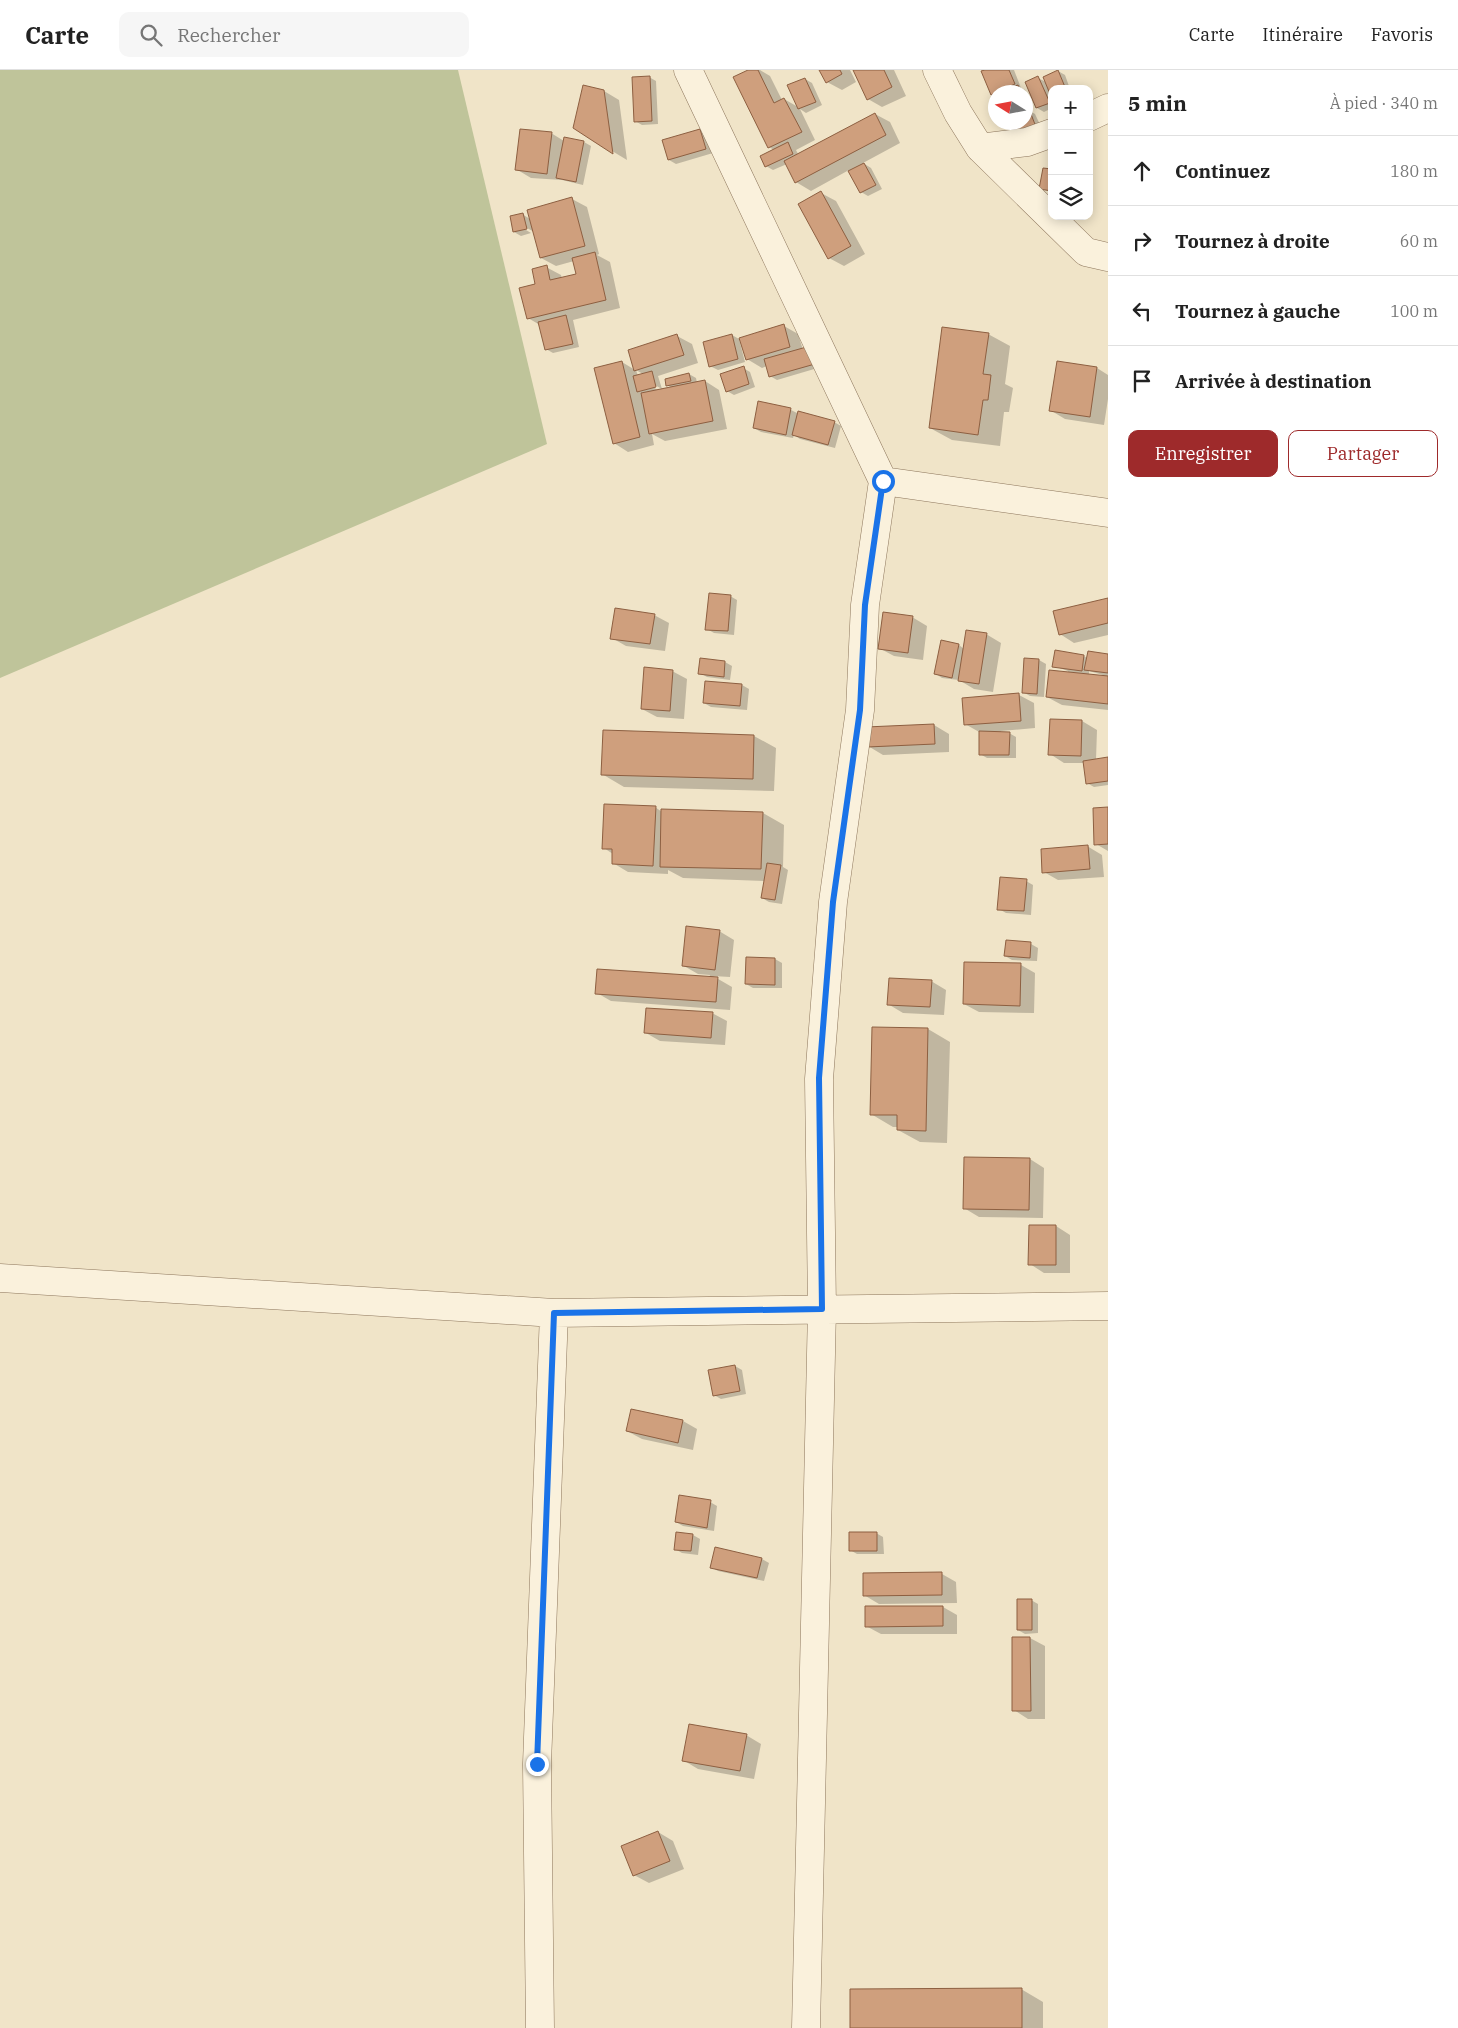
<!DOCTYPE html>
<html lang="fr">
<meta charset="utf-8">
<style>
body{margin:0;font-family:"IBM Plex Serif",serif;background:#f6f6f6;color:#222}
.controls{position:absolute;right:15px;top:15px;display:grid;overflow:hidden;border-radius:10px;box-shadow:0 2px 12px #0003}
.controls button{width:45px;height:45px;display:grid;place-items:center;padding:0;border:0;border-bottom:1px solid #e0e0e0;background:#fff;color:#222;font:25px sans-serif}
.compass{position:absolute;left:988px;top:15px;width:45px;height:45px;border-radius:50%;background:#fff;box-shadow:0 2px 12px #0003;rotate:281deg}
.stop{position:absolute;width:15px;height:15px;margin:-11px;border:4px solid #1a73e8;border-radius:50%;background:#fff}
.stop.end{background:#1a73e8;border-color:#fff;box-shadow:0 1px 5px #0008}
.list{margin:0;padding:0;list-style:none}
h2{display:flex;justify-content:space-between;align-items:center;height:65px;margin:0;padding:0 20px;font-size:21px}
h2 small{font-size:16px;font-weight:400;color:#767676}
.list li{display:grid;grid-template-columns:32px 1fr auto;gap:15px;align-items:center;box-sizing:border-box;height:70px;padding:0 20px;border-top:1px solid #e0e0e0}
.list b{display:block;font-size:19px;white-space:nowrap}
.list em{font-size:16px;font-style:normal;color:#767676}
.actions{display:flex;gap:10px;padding:15px 20px}
.actions a{flex:1;padding:11px 0;border:1px solid #9e2a2b;border-radius:10px;text-align:center;font-size:18px;color:#9e2a2b}
.actions .main{background:#9e2a2b;color:#fff}
.icon{flex:none;width:28px;height:28px;fill:none;stroke:currentColor;stroke-width:2;stroke-linecap:round;stroke-linejoin:round}
.map{position:relative;flex:none;width:1108px;height:1958px;overflow:hidden}
header{display:flex;align-items:center;gap:30px;box-sizing:border-box;height:70px;padding:0 25px;background:#fff;border-bottom:1px solid #e0e0e0}
header strong{font-size:24px}
nav{display:flex;gap:28px;margin-inline-start:auto;font-size:18px}
.search{width:350px;height:45px;background:#f6f6f6;display:flex;align-items:center;gap:12px;box-sizing:border-box;padding:0 18px;border-radius:10px;color:#767676;font-size:19px}
main{display:flex}
aside{flex:1;background:#fff}
.map>svg:first-child{display:block}
</style>
<header>
<strong>Carte</strong>
<div class="search"><svg class="icon" aria-label="search" viewBox="0 0 24 24"><circle cx="10" cy="10" r="6"/><path d="M15 15l6 6"/></svg>Rechercher</div>
<nav><a>Carte</a><a>Itinéraire</a><a>Favoris</a></nav>
</header>
<main>
<div class="map">
<svg width="1108" height="1958" viewBox="0 0 1108 1958">
<rect width="100%" height="100%" fill="#f0e4c8"/>
<path fill="#bfc49a" d="M0,0H458L547,374L0,608Z"/>
<path fill="#0003" fill-rule="evenodd" d="M751,0H760L770,6L782,30L784,29L798,37L805,9L812,13L822,35L806,43L800,39L815,70L796,80L798,84L875,44L890,52L900,73L863,93L871,98L882,119L868,126L861,122L849,100L811,121L796,112L787,94L773,100L766,96L774,80L769,77L735,8Z
M821,0H850L856,12L842,20L827,12Z
M854,0H894L906,26L882,37L868,29Z
M988,0H1014L1021,18L1025,20L1033,38L1028,40L1035,44L1043,61L1026,52V22H996V26L992,24Z
M1058,1L1065,5L1070,19H1052V24L1050,23L1052,38L1044,42L1037,38L1038,8L1046,12Z
M649,7L656,11L658,54L642,55L635,51Z
M604,21L619,30L627,90L574,58Z
M700,60L707,64L713,83L676,94L669,90Z
M551,63L564,71L584,72L591,76L583,115L562,110L531,108L516,99Z
M821,123L836,131L865,184L844,196L829,188Z
M572,129L587,137L599,184L597,185L610,192L620,238L573,250L579,277L553,283L546,279L540,255L528,248L537,215L546,197L561,205L562,209L577,205L574,191L556,196L541,188L534,162L522,155L521,157L531,163L521,166L514,162L522,144L530,149Z
M784,256L798,264L803,280L821,297L777,310L770,306L767,296L762,298L747,289Z
M988,264L1010,276L1005,314L1013,318L1009,342H1004L1000,376L952,370L930,358Z
M732,265L739,269L745,292L718,300L710,296Z
M677,266L692,274L698,293L658,306L662,319L651,313L650,315L659,321L672,318L667,315L689,304L696,308L697,313L705,311L719,320L727,359L665,371L652,364L654,375L628,382L614,373L622,292L635,300ZM636,300L643,304L638,306Z
M743,298L750,302L755,317L734,325L727,321Z
M1097,298L1108,305V329L1104,355L1065,349L1050,340Z
M759,333L791,340L799,344L834,352L841,356L835,378L800,369L794,365L793,368L761,362L754,358Z
M730,526L737,530L734,565L714,563L707,559Z
M1108,529V565L1074,573L1060,564L1055,542Z
M654,545L669,553L665,581L626,576L612,568Z
M912,547L927,556L923,590L894,586L879,578Z
M986,564L1001,573L993,622L974,619L959,610L942,608L936,604L959,575L964,579Z
M1089,583L1108,586V640L1062,635L1047,627L1068,603V601L1054,596L1084,586L1088,589ZM1089,601L1103,605V607L1089,605Z
M1039,590L1046,594L1044,627L1030,626L1023,622Z
M725,592L732,596L730,610L707,607L700,603Z
M672,601L687,609L684,649L657,647L642,639Z
M706,612L742,615L749,619L747,640L711,637L704,633Z
M1019,625L1034,633L1035,658L1001,661V663H1009L1016,667V688H987L980,684L981,663L965,654Z
M1051,650L1082,651L1097,660L1096,690L1108,689V715L1094,717L1087,713L1084,693H1064L1050,684Z
M934,655L949,664V682L883,685L868,676Z
M754,666L776,678L774,721L624,717L602,704Z
M655,737L662,742L763,743L784,755L783,797L788,800L782,834L769,832L762,828L765,811L683,808L668,800V804L628,802L613,793V784L604,778Z
M1094,739H1108V781L1096,774Z
M1087,776L1102,785L1104,807L1058,810L1044,802Z
M1026,811L1033,815L1031,845L1006,843L999,839Z
M719,861L734,870L730,907L713,906L732,917L730,940L611,931L597,923L709,908L710,905L698,904L684,896Z
M1007,871L1031,874L1038,878L1037,891L1012,890L1005,886Z
M747,888L775,889L782,893V918H753L746,914Z
M1021,895L1035,903L1034,943L979,942L964,934Z
M931,911L946,920L944,945L903,943L888,934Z
M712,943L727,951L725,975L660,971L646,963Z
M874,958L928,959L950,972L947,1073L920,1072L898,1060V1057H893L871,1044Z
M1030,1089L1044,1098L1043,1148L979,1147L964,1138Z
M1056,1156L1070,1165V1203H1044L1030,1194Z
M735,1296L742,1300L746,1324L721,1329L714,1325Z
M683,1351L697,1359L693,1380L642,1369L627,1361Z
M710,1432L717,1436L714,1461L683,1456L676,1452Z
M876,1463L883,1467L884,1484H857L850,1480Z
M693,1465L700,1469L698,1485L682,1483L675,1479Z
M716,1478L762,1489L769,1493L764,1511L718,1501L711,1497Z
M942,1504L956,1512L957,1533L879,1534L864,1525Z
M1031,1530L1038,1534V1563L1025,1564L1018,1560Z
M943,1537L957,1545V1564H881L866,1556Z
M1013,1568H1030L1045,1576V1649H1028L1014,1640Z
M746,1665L761,1674L754,1709L698,1699L683,1690Z
M658,1762L673,1771L684,1799L649,1813L634,1805Z
M1021,1919L1043,1932V1958H852Z"/>
<path fill="#cf9f7d" stroke="#8d5f41" d="M748,0H758L774,33L784,28L802,62L768,78L733,7Z
M819,0H840L842,4L826,13Z
M853,0H884L892,17L867,30Z
M985,0H1009L1015,14L991,25L981,1Z
M1058,0L1065,17L1052,19V23L1050,24L1043,7Z
M650,6L652,51L634,52L632,7Z
M1038,6L1050,33L1036,38L1025,12Z
M805,8L816,32L798,39L787,15Z
M583,15L604,20L613,84L573,58Z
M1018,15L1021,22H1000Z
M1029,39L1036,57L1014,67L1008,52H1026V40Z
M875,43L886,65L795,113L784,91Z
M520,59L552,62L547,104L515,100Z
M700,59L706,79L668,90L662,70Z
M564,67L584,71L576,112L556,108Z
M788,72L793,84L765,97L760,86Z
M864,93L876,115L860,123L848,101Z
M1043,98L1052,99V121L1039,119Z
M821,121L851,176L828,189L798,134Z
M572,127L585,176L540,188L527,140Z
M523,143L527,159L513,162L510,146Z
M595,182L606,230L527,249L519,218L535,214L532,199L547,195L550,210L576,204L572,188Z
M566,245L573,274L545,280L538,252Z
M784,254L790,277L746,290L739,268Z
M942,257L989,263L983,304L991,305L988,330H983L978,365L929,358Z
M677,264L684,285L634,301L628,280Z
M732,264L738,289L709,297L703,272Z
M810,276L815,294L769,307L764,289Z
M622,291L640,367L613,374L594,298Z
M1057,291L1097,297L1090,347L1049,341Z
M744,296L749,314L726,322L720,304Z
M652,301L656,317L637,322L633,306Z
M689,303L691,311L666,316L665,309Z
M705,310L713,351L649,364L641,323Z
M758,331L791,338L786,365L753,358Z
M798,341L835,351L828,375L792,365Z
M709,523L731,525L728,561L705,560Z
M1108,528V553L1059,565L1053,541Z
M615,538L655,544L650,574L610,569Z
M883,542L913,546L908,583L878,579Z
M966,560L987,563L979,614L958,611Z
M941,570L959,574L952,608L934,604Z
M1055,580L1084,585L1082,601L1052,597Z
M1088,581L1108,584V603L1084,600Z
M700,588L725,591L724,607L698,604Z
M1024,588L1039,589L1037,624L1022,623Z
M644,597L673,600L670,641L641,639Z
M1049,600L1108,606V634L1046,627Z
M705,611L742,614L740,636L703,633Z
M1019,623L1021,651L964,655L962,628Z
M1050,649L1082,650L1081,686L1048,685Z
M934,654L935,674L867,677L866,657Z
M603,660L754,665L753,709L601,705Z
M979,661L1010,662L1009,685H979Z
M1108,687V711L1086,714L1083,691Z
M604,734L656,736L653,796L612,794V779H602Z
M1108,737V774L1094,775L1093,738Z
M661,739L763,742L761,799L660,797Z
M1088,775L1090,799L1042,803L1041,779Z
M767,793L781,795L775,830L761,828Z
M1000,807L1027,809L1024,841L997,840Z
M686,856L720,860L715,900L682,896Z
M1006,870L1031,872L1030,888L1004,886Z
M746,887L775,888V915L745,914Z
M964,892L1021,893L1020,936L963,934Z
M597,899L718,907L716,932L595,924Z
M889,908L932,910L930,937L887,935Z
M646,938L713,942L711,968L644,963Z
M872,957L928,958L926,1061L897,1060V1045H870Z
M964,1087L1030,1088L1029,1140L963,1139Z
M1029,1155H1056V1195H1028Z
M735,1295L740,1321L713,1326L708,1300Z
M631,1339L683,1350L678,1373L626,1361Z
M679,1425L711,1430L707,1458L675,1452Z
M676,1462L693,1464L691,1481L674,1480Z
M849,1462H877V1481H849Z
M715,1477L762,1488L757,1508L710,1498Z
M942,1502V1525L863,1526V1503Z
M1017,1529H1032V1560H1017Z
M865,1536H943V1556L865,1557Z
M1012,1567H1030L1031,1641H1012Z
M689,1654L747,1664L740,1701L682,1691Z
M658,1761L670,1791L633,1806L621,1776Z
M1022,1918V1958H850V1919Z"/>
<g fill="none" stroke-linecap="round" stroke-linejoin="round">
<defs>
<path id="street" d="M688,0L883,411L865,535L860,640L833,832L819,1009L822,1239L806,1958
M937,0L958,43L980,78L1027,72L1052,63
M1089,47L1108,38
M980,78L1086,182L1108,187
M883,411L1108,443
M0,1208L554,1243L1108,1236
M540,1958L537,1694L554,1243"/>
</defs>
<use href="#street" stroke="#8d765c" stroke-width="29"/>
<use href="#street" stroke="#faf1dc" stroke-width="28"/>
</g>
<g fill="none" stroke-linecap="round" stroke-linejoin="round">
<path stroke="#1a73e8" stroke-width="6" d="M537,1694L554,1243L822,1239L819,1008L833,832L860,640L865,535L883,411"/>
</g>
</svg>
<div class="controls">
<button>+</button>
<button>−</button>
<button><svg class="icon" aria-label="layers" viewBox="0 0 24 24"><path d="M12 4l9 5-9 5-9-5zM3 14l9 5 9-5"/></svg></button>
</div>
<svg class="compass" viewBox="-18 -18 36 36"><path d="M0-13l5 13h-10z" fill="#e53935"/><path d="M0 13l5-13h-10z" fill="#767676"/></svg>
<div class="stop" style="left:883px;top:411px"></div>
<div class="stop end" style="left:537px;top:1694px"></div>
</div>
<aside>
<h2>5 min<small>À pied · 340 m</small></h2>
<ul class="list">
<li><svg class="icon" aria-label="ahead" viewBox="0 0 24 24"><path d="M12 20V5M6 11l6-6 6 6"/></svg><div><b>Continuez</b></div><em>180 m</em></li>
<li><svg class="icon" aria-label="right" viewBox="0 0 24 24"><path d="M7 20v-9h11M14 6l5 5-5 5"/></svg><div><b>Tournez à droite</b></div><em>60 m</em></li>
<li><svg class="icon" aria-label="left" viewBox="0 0 24 24"><path d="M17 20v-9H6M10 6l-5 5 5 5"/></svg><div><b>Tournez à gauche</b></div><em>100 m</em></li>
<li><svg class="icon" aria-label="arrive" viewBox="0 0 24 24"><path d="M6 21V4h12l-3 4 3 4H6"/></svg><div><b>Arrivée à destination</b></div></li>
</ul>
<div class="actions"><a class="main">Enregistrer</a><a>Partager</a></div>
</aside>
</main>
